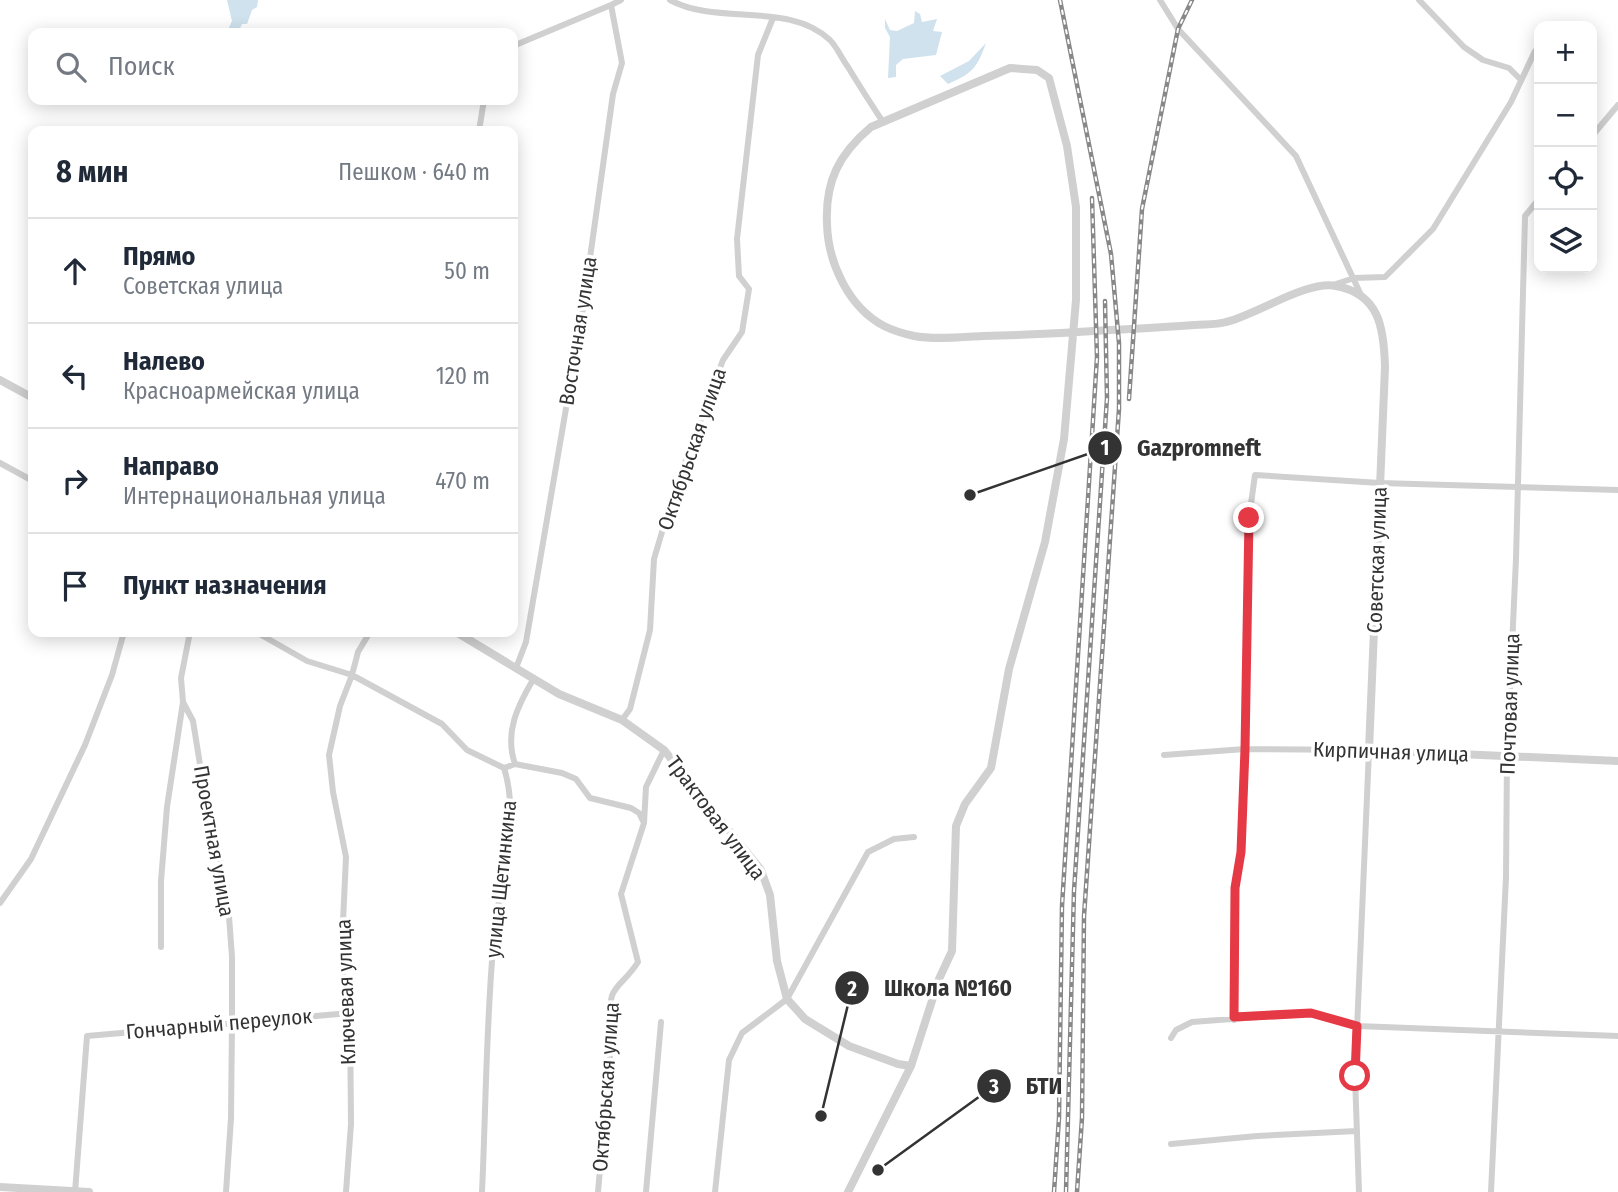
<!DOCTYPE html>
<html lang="ru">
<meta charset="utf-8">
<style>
body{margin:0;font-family:"Fira Sans Condensed",sans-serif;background:#f2f2f3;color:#1f2937}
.controls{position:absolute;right:21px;top:21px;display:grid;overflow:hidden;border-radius:14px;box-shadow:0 4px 18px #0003}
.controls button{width:63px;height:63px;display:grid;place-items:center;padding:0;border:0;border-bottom:2px solid #e0e1e3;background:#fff;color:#1f2937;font:35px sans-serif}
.stop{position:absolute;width:21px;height:21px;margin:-16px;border:5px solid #e63946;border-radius:50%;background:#fff}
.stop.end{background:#e63946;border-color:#fff;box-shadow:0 2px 7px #0008}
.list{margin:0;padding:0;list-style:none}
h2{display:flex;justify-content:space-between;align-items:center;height:91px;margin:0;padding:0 28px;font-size:30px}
h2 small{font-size:23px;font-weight:400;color:#747a83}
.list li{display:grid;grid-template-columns:46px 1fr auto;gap:21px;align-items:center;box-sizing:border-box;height:105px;padding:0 28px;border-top:2px solid #e0e1e3}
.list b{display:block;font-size:26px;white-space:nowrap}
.list p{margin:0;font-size:23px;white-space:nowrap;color:#747a83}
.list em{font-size:23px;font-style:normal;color:#747a83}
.icon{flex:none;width:38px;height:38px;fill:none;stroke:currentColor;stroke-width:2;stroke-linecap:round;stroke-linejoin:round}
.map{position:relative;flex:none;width:1618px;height:1192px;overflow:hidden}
.search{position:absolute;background:#fff;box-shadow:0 4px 18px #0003;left:28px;top:28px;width:490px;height:77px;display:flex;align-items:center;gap:18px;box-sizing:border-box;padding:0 24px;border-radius:14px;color:#747a83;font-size:26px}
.panel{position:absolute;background:#fff;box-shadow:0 4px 18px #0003;left:28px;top:126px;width:490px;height:511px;border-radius:14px}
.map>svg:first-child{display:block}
</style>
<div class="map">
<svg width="1618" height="1192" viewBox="0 0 1618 1192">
<rect width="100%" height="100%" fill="#fff"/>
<path fill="#cfe2ee" d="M227,0H258L257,7L252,10L247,24H242L238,33H223L227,32L232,21Z
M915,11L920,14L922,22L937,19L933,31L942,32L936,55L903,59L896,65V77L888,78L890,37L885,28V19L890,30L897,31L914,23Z
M986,43C977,68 973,73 948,84L940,76L969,61Z"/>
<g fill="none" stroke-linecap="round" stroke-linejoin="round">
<path stroke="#d0d0d0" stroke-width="6" d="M670,0C718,26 789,1 830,40C837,47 842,59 848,67C859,85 871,104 883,122
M1160,0L1178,29L1296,156L1361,295
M1419,0L1464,47L1483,60L1509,68L1521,80
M513,46L611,5
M479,131L484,100
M1592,136L1618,105
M1333,285L1354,278L1385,277L1433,229L1511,102L1535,51
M0,463L33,481
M256,632L307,661L352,675L442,724L467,750L504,768C521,821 499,882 494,937C486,1021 486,1107 482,1192
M516,668L526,642L582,315L613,94L622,63L611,5L621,0
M183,702L193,721L203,783L227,889L232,957V1022L231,1118L226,1192
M622,720L630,709L650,630L654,559L673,495L723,360L742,332L749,289L739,276L737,239L758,55L773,18
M1164,755L1245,749L1369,750L1355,1076L1359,1192
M515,764C504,732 518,705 534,678
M504,768L515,764L562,773L576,779L590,798L631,808L639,813L643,821
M0,903L31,859L85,745L112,675L124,632
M161,947V881L167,807L183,702L181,678L190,632
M1234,1020L1235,888L1241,852L1245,749L1249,518L1255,475L1380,483L1618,490
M1171,1038L1176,1030L1192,1022L1311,1013L1357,1026L1618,1036
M1171,1144L1257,1136L1357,1131
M75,1192L87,1036L350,1013
M346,1192L351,1124L350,1013L341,965L346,857L333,792L329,755L340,706L352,675L358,652L370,632
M598,1192L613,1021C604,986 622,988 638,962L621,894L644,823L646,787L664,750
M646,1192L661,1022
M715,1192L729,1060L742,1033L787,999L868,852L894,839L914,837
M1491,1192L1506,877L1507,756L1516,559L1525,216L1539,199"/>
<path stroke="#d0d0d0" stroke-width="8" d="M0,380L33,398
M456,632L559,694L622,720L664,750L761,870L770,895L777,961L787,999L805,1019L849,1046L898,1064L911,1066
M0,1187L89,1192
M848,1192L911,1066L939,979L952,951L956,826L965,804L991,768L1009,669L1045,542L1064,439L1076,300V207L1067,146L1049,78L1037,70L1010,68L871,127C839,154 825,181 827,224C828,262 848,307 884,326C892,330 905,334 914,336C936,340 961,337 983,336C1025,335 1067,333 1110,330C1138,329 1166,327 1194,325C1205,324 1216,325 1226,322C1256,315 1307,280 1336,286C1380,294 1384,329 1385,367L1369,750L1618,761"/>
<defs>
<path id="rail" d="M1060,0L1111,254L1119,343V409L1084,916L1082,1118L1077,1192
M1129,399L1142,209L1178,29L1192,0
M1054,1192L1059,1118L1062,906L1097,357L1092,198
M1066,1192L1074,891L1107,398L1105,301"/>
</defs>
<use href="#rail" stroke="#888" stroke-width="4.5"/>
<use href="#rail" stroke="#fff" stroke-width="2" stroke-dasharray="5" stroke-linecap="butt"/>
</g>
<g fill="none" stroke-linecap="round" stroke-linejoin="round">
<path stroke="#e63946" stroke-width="9" d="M1249,518L1245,749L1241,852L1235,888L1234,1017L1311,1013L1357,1026L1355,1076"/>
</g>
<g text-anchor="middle" stroke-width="7" stroke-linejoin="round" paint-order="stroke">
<g font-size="21" fill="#333" stroke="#fff">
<text transform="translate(578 331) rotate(-81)" y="7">Восточная улица</text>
<text transform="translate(692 449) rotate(-71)" y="7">Октябрьская улица</text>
<text transform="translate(1377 560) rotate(-88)" y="7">Советская улица</text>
<text transform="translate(1510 704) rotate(-88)" y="7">Почтовая улица</text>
<text transform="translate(1391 752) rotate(2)" y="7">Кирпичная улица</text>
<text transform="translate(716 818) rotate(53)" y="7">Трактовая улица</text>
<text transform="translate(214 841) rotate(80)" y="7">Проектная улица</text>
<text transform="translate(501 879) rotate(-84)" y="7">улица Щетинкина</text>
<text transform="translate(346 992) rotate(-92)" y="7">Ключевая улица</text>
<text transform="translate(219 1024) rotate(-5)" y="7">Гончарный переулок</text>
<text transform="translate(606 1087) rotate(-86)" y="7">Октябрьская улица</text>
</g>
</g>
<path fill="none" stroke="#333" stroke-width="2.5" d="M970 495L1105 448M821 1116L852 988M878 1170L994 1086"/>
<g fill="#333" stroke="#fff" stroke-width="2.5">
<circle cx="970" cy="495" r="7"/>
<circle cx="821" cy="1116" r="7"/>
<circle cx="878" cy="1170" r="7"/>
<circle cx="1105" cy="448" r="18"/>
<circle cx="852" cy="988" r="18"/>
<circle cx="994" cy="1086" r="18"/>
</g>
<g font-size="21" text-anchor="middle" font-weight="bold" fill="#fff">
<text x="1105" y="455">1</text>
<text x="852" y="996">2</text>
<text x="994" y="1094">3</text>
</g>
<g font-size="23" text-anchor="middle" font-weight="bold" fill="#333" stroke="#fff" stroke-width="7" stroke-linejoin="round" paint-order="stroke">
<text x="1199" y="456">Gazpromneft</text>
<text x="948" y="996">Школа №160</text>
<text x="1044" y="1094">БТИ</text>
</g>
</svg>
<div class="controls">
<button>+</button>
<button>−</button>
<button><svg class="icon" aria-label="locate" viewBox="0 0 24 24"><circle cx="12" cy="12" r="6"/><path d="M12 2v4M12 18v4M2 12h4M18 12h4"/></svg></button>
<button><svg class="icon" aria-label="layers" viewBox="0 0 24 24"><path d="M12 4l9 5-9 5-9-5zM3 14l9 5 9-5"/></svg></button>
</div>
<div class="stop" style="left:1355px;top:1076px"></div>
<div class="stop end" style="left:1249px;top:518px"></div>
<div class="search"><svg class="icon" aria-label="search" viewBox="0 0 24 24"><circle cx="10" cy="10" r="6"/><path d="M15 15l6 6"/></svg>Поиск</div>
<section class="panel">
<h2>8 мин<small>Пешком · 640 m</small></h2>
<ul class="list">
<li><svg class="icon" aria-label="ahead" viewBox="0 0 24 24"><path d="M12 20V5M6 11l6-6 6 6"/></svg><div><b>Прямо</b><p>Советская улица</p></div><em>50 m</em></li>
<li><svg class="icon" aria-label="left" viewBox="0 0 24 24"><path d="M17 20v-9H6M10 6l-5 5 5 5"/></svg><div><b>Налево</b><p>Красноармейская улица</p></div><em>120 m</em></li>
<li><svg class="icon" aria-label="right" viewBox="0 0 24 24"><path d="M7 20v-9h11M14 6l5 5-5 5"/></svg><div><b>Направо</b><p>Интернациональная улица</p></div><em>470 m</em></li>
<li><svg class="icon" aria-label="arrive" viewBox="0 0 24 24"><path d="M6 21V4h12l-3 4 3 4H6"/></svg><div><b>Пункт назначения</b></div></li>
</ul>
</section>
</div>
